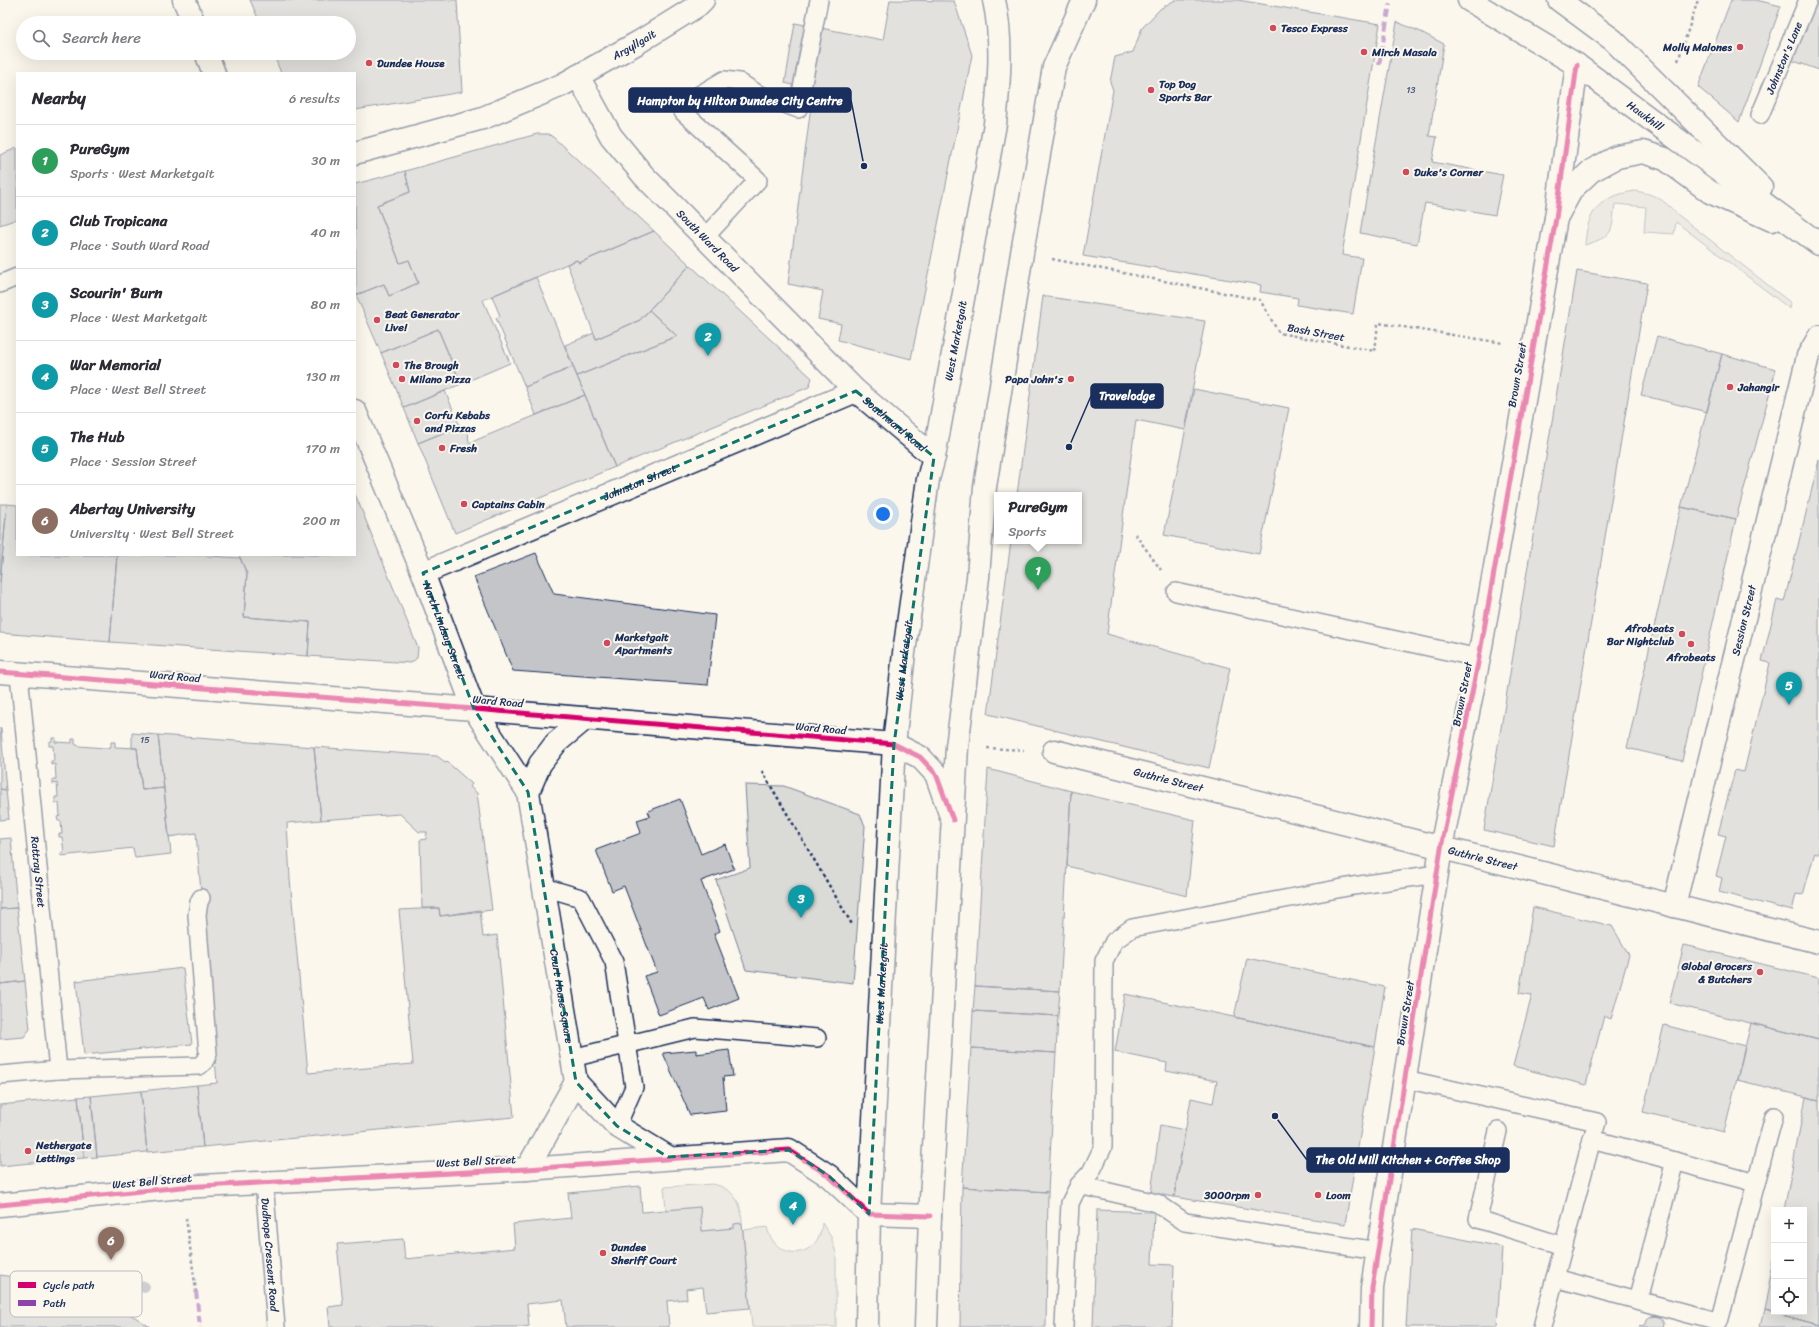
<!DOCTYPE html>
<meta charset="utf-8">
<style>
body{margin:0;font-family:Sriracha,sans-serif;background:#f7f7f7;color:#2b2b33}
.controls{position:absolute;right:12px;bottom:12px;display:grid;overflow:hidden;border-radius:0px;box-shadow:0 4px 16px #0002}
.controls button{width:36px;height:36px;display:grid;place-items:center;padding:0;border:0;border-bottom:1px solid #e1e1e2;background:#fff;color:#2b2b33;font:20px sans-serif}
.you{position:absolute;left:883px;top:514px;width:14px;height:14px;margin:-10px;border:3px solid #fff;border-radius:50%;background:#1a73e8;box-shadow:0 0 0 6px #1a73e833}
.badge{display:grid;place-items:center;width:26px;height:26px;border-radius:50%;background:#2563eb;color:#fff;font-size:13px;font-weight:700}
.pin{position:absolute;translate:-50% -33px;filter:drop-shadow(0 1px 2px #0008)}
.pin::after{content:'';position:absolute;top:21px;width:14px;height:12px;background:inherit;clip-path:polygon(0 0,100% 0,50% 100%)}
.popup{position:absolute;left:994px;top:492px;width:88px;height:52px;box-sizing:border-box;display:grid;place-content:center;border-radius:0px;background:#fff;filter:drop-shadow(0 1px 3px #0005);font-size:13px;white-space:nowrap;color:#7c7c81}
.popup b{font-size:15px;color:#2b2b33}
.popup::after{content:'';position:absolute;left:50%;top:100%;margin-left:-8px;border:8px solid transparent;border-top-color:#fff}
.list{margin:0;padding:0;list-style:none}
h2{display:flex;justify-content:space-between;align-items:center;height:52px;margin:0;padding:0 16px;font-size:17px}
h2 small{font-size:13px;font-weight:400;color:#7c7c81}
.list li{display:grid;grid-template-columns:26px 1fr auto;gap:12px;align-items:center;box-sizing:border-box;height:72px;padding:0 16px;border-top:1px solid #e1e1e2}
.list b{display:block;font-size:15px;white-space:nowrap}
.list p{margin:0;font-size:13px;white-space:nowrap;color:#7c7c81}
.list em{font-size:13px;font-style:normal;color:#7c7c81}
.icon{flex:none;width:22px;height:22px;fill:none;stroke:currentColor;stroke-width:2;stroke-linecap:round;stroke-linejoin:round}
.map{position:relative;flex:none;width:1819px;height:1327px;overflow:hidden}
.search{position:absolute;background:#fff;box-shadow:0 4px 16px #0002;left:16px;top:16px;width:340px;height:44px;display:flex;align-items:center;gap:10px;box-sizing:border-box;padding:0 14px;border-radius:22px;color:#7c7c81;font-size:15px}
.panel{position:absolute;background:#fff;box-shadow:0 4px 16px #0002;left:16px;top:72px;width:340px;height:484px;border-radius:0px}
.map>svg:first-child{display:block}
</style>
<div class="map">
<svg width="1819" height="1327" viewBox="0 0 1819 1327">
<rect width="100%" height="100%" fill="#fbf7ec"/>
<filter id="ink" filterUnits="userSpaceOnUse"><feTurbulence type="fractalNoise" baseFrequency=".025" numOctaves="2"/><feDisplacementMap in="SourceGraphic" scale="8" xChannelSelector="R" yChannelSelector="G"/><feConvolveMatrix kernelMatrix="1 2 1 2 8 2 1 2 1" color-interpolation-filters="sRGB"/></filter>
<g filter="url(#ink)">
<path fill="#dadad7" stroke="#7a849a" d="M1635,191C1655,194 1663,199 1677,214L1791,303L1790,309L1676,222L1674,234L1644,232L1646,207L1615,204C1611,234 1615,235 1585,245C1587,211 1600,196 1635,191Z
M745,785L784,786L860,814L865,826L853,983L746,970L716,880L750,868Z
M713,1184C734,1189 742,1202 742,1223L734,1224V1228L702,1231L700,1207L666,1210L664,1187Z
M822,1223L831,1237L836,1253V1327H752L743,1230L767,1227C775,1263 820,1260 822,1223Z"/>
<path fill="#c3c5c9" stroke="#1b2f5e" d="M250,0H457L462,92L355,110V73H281L273,53H349V23H260Z
M890,0L954,1L972,55L911,359L838,340L841,324L818,319L823,291L788,284L813,90L785,83L795,23L883,40Z
M1175,0H1238L1380,24L1342,255L1362,258L1353,314L1297,305L1298,298L1260,292L1261,285L1083,256L1113,90L1110,82L1115,57L1133,52L1142,28L1160,9Z
M1731,0H1756L1781,6L1739,122L1698,87Z
M1819,3V70L1791,60L1809,8Z
M1397,22L1421,32L1444,44L1429,136L1437,137L1432,162L1503,175L1495,215L1425,203L1417,244L1360,233Z
M537,134H548L553,137L654,231L579,263L577,260L567,264L483,300L510,363L461,384L438,329L381,353L356,295L384,284L389,296L418,283L409,260L400,263L377,205L410,192L405,171Z
M17,148V219L0,225V155Z
M405,171L410,192L377,205L400,263L409,260L418,283L389,296L384,284L356,295L355,184Z
M654,231L690,265L640,320L596,339L567,264L577,260L579,263Z
M690,265L812,378L809,387L615,467L577,376L677,336L649,310Z
M1577,271L1647,283L1554,846L1484,830Z
M536,277L573,367L525,387L496,318L500,316L492,296Z
M1043,296L1205,321L1185,430L1136,420L1107,634L1230,668L1209,768L988,714L1011,541H1079V495H1017Z
M649,310L677,336L577,376L565,345L594,333L596,339L640,320Z
M438,329L461,384L404,408L381,353Z
M1657,336L1722,354L1707,412L1641,395Z
M1722,354L1776,369L1736,519L1681,507Z
M573,367L585,395L536,415L525,387Z
M1194,389L1289,408L1259,554L1164,535Z
M445,391L460,426L418,443L404,408Z
M585,395L615,467L455,533L418,443L460,426L468,430L469,443Z
M1819,460V854L1815,852L1803,895L1796,894L1792,911L1719,892L1722,878L1716,876L1726,836L1718,834L1735,770L1744,772L1770,663L1762,661L1777,600L1784,602Z
M355,494L418,648L417,658L411,663L308,656L310,622L244,617L247,574L239,555H355Z
M0,504H7L0,583Z
M7,504L17,505V555H117L110,642L0,633V583Z
M1681,507L1736,519L1682,761L1627,748Z
M536,553L554,594L715,615L708,685L513,671L474,577Z
M117,555H194L240,558L247,574L244,617L310,622L308,656L110,642Z
M0,728L1,729L6,790L0,789Z
M132,733L158,735L164,788L142,790L137,748H132Z
M158,735L314,747L321,820L287,823L290,879L308,1073L413,1064L399,910L439,908L440,916L480,910L483,937L497,935L514,1117L203,1147L197,1085L217,1083L196,833L169,837Z
M52,738H56L55,742L72,743V739H75V744L79,746L106,748L111,747V742H115V747L137,748L142,790L164,788L171,854L135,858L133,848L61,856V853L64,852L62,837H59V834H62L61,821H58L57,817L60,816L59,803H55V797H58L57,783L53,784V779H56L55,764L51,765V761H54L53,746H49V742L52,741Z
M314,747L437,756L445,762L446,761L472,784L470,787L477,793L492,910L440,916L439,908H422L420,840L426,839L427,832H419L400,814L321,820Z
M988,769L1071,791L1060,991L975,986Z
M0,789L6,790L9,819L0,820Z
M1071,791L1195,820L1187,896L1067,866Z
M680,799L701,854L725,844L734,869L701,881L720,931L714,934L739,998L709,1010L704,998L659,1015L644,976L657,972L624,886L612,891L596,850L641,833L637,820L650,816L648,811Z
M11,838L17,908L0,909V839Z
M1533,907L1612,926L1629,955L1611,1019L1604,1016L1586,1085L1513,1066L1532,995L1519,993Z
M17,908L25,981L0,984V909Z
M1684,945L1819,978V1040L1669,1003Z
M1247,958L1385,987L1375,1047L1234,1017Z
M183,968L192,1044L84,1055L76,981Z
M25,981L30,1029L24,1037L0,1039V984Z
M975,986L1060,991L1058,1016L973,1011Z
M1125,994L1375,1047L1345,1224L1174,1197L1191,1098L1213,1103L1217,1081L1166,1071L1167,1063L1115,1052Z
M973,1011L1058,1016L1056,1053L971,1048Z
M1751,1023L1819,1040V1100L1737,1080Z
M1664,1025L1745,1046L1724,1132L1643,1112Z
M971,1048L1056,1053L1048,1192L962,1187Z
M696,1050V1054L729,1050L733,1076L723,1077L726,1111L690,1115L663,1053Z
M197,1085L203,1147L147,1152L141,1091Z
M141,1091L147,1152L97,1157L91,1096Z
M91,1096L97,1157L84,1158L78,1097Z
M78,1097L84,1158L0,1166V1105Z
M1806,1097L1819,1100V1325L1764,1310L1774,1260V1312H1804V1210H1784Z
M1160,1125L1185,1130L1174,1197L1151,1193Z
M640,1186L642,1212L700,1207L702,1231L734,1228V1224L742,1223L750,1308L706,1312L703,1287L686,1289L687,1299L667,1301L669,1327H566L563,1300L527,1304L529,1326L523,1327H330L328,1307L343,1305L337,1244L403,1239L405,1259L515,1248L513,1224L571,1218L568,1193Z
M962,1187L1048,1192L1046,1327H960Z
M1097,1210L1154,1212L1152,1264L1174,1265L1172,1327H1093Z
M1412,1229L1502,1247L1497,1327H1406Z
M0,1275L40,1281L88,1292L135,1317L150,1327H0Z
M1764,1310L1819,1325V1327H1760Z
M1656,1315L1661,1317L1664,1323L1663,1327H1639L1646,1324L1647,1319L1651,1316Z"/>
<g fill="none" stroke-linecap="round" stroke-linejoin="round">
<defs>
<g id="lane">
<path id="s1" d="M1760,115L1808,0"/>
<path d="M705,237L758,180L683,112L699,95L724,80L739,82L758,94L798,109L819,0"/>
<path d="M0,284L17,277"/>
<path d="M1176,592L1479,658"/>
<path id="s2" d="M19,674L58,1070"/>
<path d="M544,887L581,898L614,962L634,1087L617,1126"/>
<path d="M572,1058L695,1028L817,1038"/>
<path d="M0,1075L58,1070L199,1066L204,1062L208,1054L197,915L199,902L201,898"/>
<path d="M1405,1079L1597,1122L1592,1139"/>
<path d="M1498,1131L1478,1219L1564,1246"/>
<path d="M1592,1139L1756,1183L1719,1322L1555,1278Z"/>
<path id="s3" d="M264,1182L276,1327"/>
<path d="M1756,1183L1774,1116"/>
<path d="M1079,1185L1157,1203L1185,1222L1378,1251"/>
<path d="M1638,1300L1675,1161"/>
<path d="M1064,1327L1070,1203L1079,1185L1091,1172L1103,1147L1104,961L1114,941L1132,928L1353,886L1437,874"/>
<path d="M1542,1327L1555,1278"/>
</g>
<g id="street">
<path d="M184,0L194,23"/>
<path d="M206,53L214,73"/>
<path id="s4" d="M578,76L611,136L644,176L856,391L934,457"/>
<path id="s5" d="M355,153L483,118L562,85L639,42L697,6L703,0"/>
<path id="s6" d="M355,411L423,573L474,709L528,792L576,1082L617,1126L668,1157"/>
<path id="s7" d="M423,573L856,391"/>
<path id="s8" d="M1054,751L1819,942"/>
<path d="M528,792L540,764L556,743L586,718"/>
<path id="s9" d="M1674,906L1808,356L1819,337"/>
<path d="M527,1169L576,1082"/>
<path d="M0,1205L182,1187L527,1169L789,1150L829,1176L869,1214L930,1216"/>
<path d="M1371,1327L1372,1288L1441,848L1479,658L1556,218L1577,65"/>
</g>
<g id="secondary">
<path id="s10" d="M1469,0L1577,65L1819,244"/>
<path d="M1559,0L1613,40L1761,187"/>
<path d="M1556,218L1572,189L1591,171L1617,157L1643,152L1665,159L1710,192L1772,220"/>
<path d="M0,672L474,709L894,744L920,757L936,774L952,819"/>
</g>
<g id="primary">
<path id="s11" d="M867,1327L869,1214L894,744L904,653L928,479L934,457L995,124C999,84 1003,40 994,0"/>
<path d="M926,1327L930,1216L957,747L978,577L985,487L1022,253L1054,67L1084,0"/>
</g>
</defs>
<use href="#lane" stroke="#1b2f5e" stroke-width="20"/>
<use href="#street" stroke="#1b2f5e" stroke-width="25"/>
<use href="#secondary" stroke="#1b2f5e" stroke-width="25"/>
<use href="#primary" stroke="#1b2f5e" stroke-width="25"/>
<path stroke="#1b2f5e" stroke-width="2.5" stroke-dasharray="3 3" stroke-linecap="butt" d="M1678,61L1698,0
M1052,259L1260,300L1279,333L1375,351L1378,323L1503,343
M1135,534L1161,570
M987,748L1024,750
M762,771L853,926
M186,1218L196,1291"/>
<use href="#lane" stroke="#fbf7ec" stroke-width="17"/>
<use href="#street" stroke="#fbf7ec" stroke-width="22"/>
<use href="#secondary" stroke="#fbf7ec" stroke-width="22"/>
<use href="#primary" stroke="#fbf7ec" stroke-width="22"/>
<path stroke="#8e44ad" stroke-width="4" stroke-dasharray="8 4" stroke-linecap="butt" d="M1379,65L1390,4
M196,1291L200,1327"/>
<defs>
<path id="cycleway" d="M0,672L474,709L894,744L920,757L936,774L953,820
M0,1205L182,1187L527,1169L789,1150L829,1176L869,1214L930,1216
M1371,1327L1372,1288L1441,848L1479,658L1556,218L1577,65"/>
</defs>
<use href="#cycleway" stroke="#fbf7ec" stroke-width="8"/>
<use href="#cycleway" stroke="#d6006c" stroke-width="5"/>
</g>
<circle fill="#959cab" cx="144" cy="1287" r="6"/>
</g>
<path d="M0 0H1819V1327H0ZM856,391L934,457L894,744L869,1214L829,1176L789,1150L668,1157L617,1126L576,1082L528,792L474,709L423,573Z" fill="#fbf7ec" fill-opacity=".55" fill-rule="evenodd"/>
<path fill="none" stroke="#0f766e" stroke-width="3" stroke-dasharray="8 5" stroke-linejoin="round" d="M856,391L934,457L894,744L869,1214L829,1176L789,1150L668,1157L617,1126L576,1082L528,792L474,709L423,573Z"/>
<g fill="#d1495b" stroke="#fbf7ec" stroke-width="1.5">
<circle cx="1273" cy="28" r="4"/>
<circle cx="1740" cy="47" r="4"/>
<circle cx="1364" cy="52" r="4"/>
<circle cx="369" cy="63" r="4"/>
<circle cx="1151" cy="90" r="4"/>
<circle cx="1406" cy="172" r="4"/>
<circle cx="377" cy="320" r="4"/>
<circle cx="396" cy="365" r="4"/>
<circle cx="402" cy="379" r="4"/>
<circle cx="1071" cy="379" r="4"/>
<circle cx="1730" cy="387" r="4"/>
<circle cx="417" cy="421" r="4"/>
<circle cx="442" cy="448" r="4"/>
<circle cx="464" cy="504" r="4"/>
<circle cx="1682" cy="634" r="4"/>
<circle cx="607" cy="643" r="4"/>
<circle cx="1691" cy="644" r="4"/>
<circle cx="1760" cy="972" r="4"/>
<circle cx="28" cy="1151" r="4"/>
<circle cx="1258" cy="1195" r="4"/>
<circle cx="1318" cy="1195" r="4"/>
<circle cx="603" cy="1253" r="4"/>
</g>
<g text-anchor="middle" stroke-width="4" stroke-linejoin="round" paint-order="stroke">
<g font-size="9" fill="#455479">
<text x="1411" y="93">13</text>
<text x="145" y="743">15</text>
</g>
<g font-size="11" font-weight="bold" fill="#1b2f5e" stroke="#fbf7ec" text-anchor="start">
<text x="1281" y="32">Tesco Express</text>
<text x="1732" y="51" text-anchor="end">Molly Malones</text>
<text x="1372" y="56">Mirch Masala</text>
<text x="377" y="67">Dundee House</text>
<text x="1159" y="88">Top Dog<tspan x="1159" dy="13">Sports Bar</tspan></text>
<text x="1414" y="176">Duke's Corner</text>
<text x="385" y="318">Beat Generator<tspan x="385" dy="13">Live!</tspan></text>
<text x="404" y="369">The Brough</text>
<text x="410" y="383">Milano Pizza</text>
<text x="1063" y="383" text-anchor="end">Papa John's</text>
<text x="1738" y="391">Jahangir</text>
<text x="425" y="419">Corfu Kebabs<tspan x="425" dy="13">and Pizzas</tspan></text>
<text x="450" y="452">Fresh</text>
<text x="472" y="508">Captains Cabin</text>
<text x="1674" y="632" text-anchor="end">Afrobeats<tspan x="1674" dy="13">Bar Nightclub</tspan></text>
<text x="615" y="641">Marketgait<tspan x="615" dy="13">Apartments</tspan></text>
<text x="1691" y="661" text-anchor="middle">Afrobeats</text>
<text x="1752" y="970" text-anchor="end">Global Grocers<tspan x="1752" dy="13">&amp; Butchers</tspan></text>
<text x="36" y="1149">Nethergate<tspan x="36" dy="13">Lettings</tspan></text>
<text x="1250" y="1199" text-anchor="end">3000rpm</text>
<text x="1326" y="1199">Loom</text>
<text x="611" y="1251">Dundee<tspan x="611" dy="13">Sheriff Court</tspan></text>
</g>
<g font-size="11" fill="#1b2f5e" stroke="#fbf7ec">
<text dy="4" stroke="none"><textPath href="#s5" startOffset="301">Argyllgait</textPath></text>
<text dy="4" stroke="none"><textPath href="#s1" startOffset="62">Johnston's Lane</textPath></text>
<text dy="4" stroke="none"><textPath href="#s10" startOffset="211">Hawkhill</textPath></text>
<text dy="4" stroke="none"><textPath href="#s4" startOffset="211">South Ward Road</textPath></text>
<text transform="translate(1316 332) rotate(10)" y="4">Bash Street</text>
<text dy="4" stroke="none"><textPath href="#s11" startOffset="992">West Marketgait</textPath></text>
<text transform="translate(1517 375) rotate(-80)" y="4">Brown Street</text>
<text dy="4" stroke="none"><textPath href="#s4" startOffset="473">Southward Road</textPath></text>
<text dy="4" stroke="none"><textPath href="#s7" startOffset="235">Johnston Street</textPath></text>
<text dy="4" stroke="none"><textPath href="#s9" startOffset="294">Session Street</textPath></text>
<text dy="4" stroke="none"><textPath href="#s6" startOffset="237">North Lindsay Street</textPath></text>
<text dy="4" stroke="none"><textPath href="#s11" startOffset="668">West Marketgait</textPath></text>
<text transform="translate(175 676) rotate(5)" y="4">Ward Road</text>
<text transform="translate(1462 694) rotate(-79)" y="4">Brown Street</text>
<text transform="translate(498 701) rotate(5)" y="4">Ward Road</text>
<text transform="translate(821 728) rotate(5)" y="4">Ward Road</text>
<text dy="4" stroke="none"><textPath href="#s8" startOffset="118">Guthrie Street</textPath></text>
<text dy="4" stroke="none"><textPath href="#s8" startOffset="442">Guthrie Street</textPath></text>
<text dy="4" stroke="none"><textPath href="#s2" startOffset="199">Rattray Street</textPath></text>
<text dy="4" stroke="none"><textPath href="#s11" startOffset="344">West Marketgait</textPath></text>
<text dy="4" stroke="none"><textPath href="#s6" startOffset="627">Court House Square</textPath></text>
<text transform="translate(1405 1013) rotate(-81)" y="4">Brown Street</text>
<text transform="translate(476 1161) rotate(-3)" y="4">West Bell Street</text>
<text transform="translate(152 1181) rotate(-5)" y="4">West Bell Street</text>
<text dy="4" stroke="none"><textPath href="#s3" startOffset="73">Dudhope Crescent Road</textPath></text>
</g>
</g>
<rect x="10" y="1271" width="132" height="46" rx="6" fill="#fbf7ec" stroke="#b8bbc1" stroke-width="1"/>
<rect x="18" y="1282" width="18" height="6" fill="#d6006c"/>
<rect x="18" y="1300" width="18" height="6" fill="#8e44ad"/>
<g font-size="11" fill="#1b2f5e">
<text x="43" y="1289">Cycle path</text>
<text x="43" y="1307">Path</text>
</g>
<path fill="none" stroke="#1b2f5e" stroke-width="1.5" d="M864 166L851 100M1069 447L1091 396M1275 1116L1307 1160"/>
<g fill="#1b2f5e" stroke="#fbf7ec" stroke-width="1.5">
<circle cx="864" cy="166" r="4"/>
<circle cx="1069" cy="447" r="4"/>
<circle cx="1275" cy="1116" r="4"/>
</g>
<g fill="#1b2f5e" stroke="#1b2f5e" stroke-width="1.5">
<rect x="629" y="88" width="222" height="24" rx="4"/>
<rect x="1091" y="384" width="72" height="24" rx="4"/>
<rect x="1307" y="1148" width="202" height="24" rx="4"/>
</g>
<g font-size="12" text-anchor="middle" font-weight="bold" fill="#fff">
<text x="740" y="105">Hampton by Hilton Dundee City Centre</text>
<text x="1127" y="400">Travelodge</text>
<text x="1408" y="1164">The Old Mill Kitchen + Coffee Shop</text>
</g>
</svg>
<div class="controls">
<button>+</button>
<button>−</button>
<button><svg class="icon" aria-label="locate" viewBox="0 0 24 24"><circle cx="12" cy="12" r="6"/><path d="M12 2v4M12 18v4M2 12h4M18 12h4"/></svg></button>
</div>
<div class="you"></div>
<div class="pin badge" style="left:1038px;top:590px;background:#2e9e5b">1</div>
<div class="popup"><b>PureGym</b>Sports</div>
<div class="pin badge" style="left:708px;top:356px;background:#0f9aa8">2</div>
<div class="pin badge" style="left:801px;top:918px;background:#0f9aa8">3</div>
<div class="pin badge" style="left:793px;top:1225px;background:#0f9aa8">4</div>
<div class="pin badge" style="left:1789px;top:705px;background:#0f9aa8">5</div>
<div class="pin badge" style="left:111px;top:1260px;background:#8d6e63">6</div>
<div class="search"><svg class="icon" aria-label="search" viewBox="0 0 24 24"><circle cx="10" cy="10" r="6"/><path d="M15 15l6 6"/></svg>Search here</div>
<section class="panel">
<h2>Nearby<small>6 results</small></h2>
<ul class="list">
<li><span class="badge" style="background:#2e9e5b">1</span><div><b>PureGym</b><p>Sports · West Marketgait</p></div><em>30 m</em></li>
<li><span class="badge" style="background:#0f9aa8">2</span><div><b>Club Tropicana</b><p>Place · South Ward Road</p></div><em>40 m</em></li>
<li><span class="badge" style="background:#0f9aa8">3</span><div><b>Scourin' Burn</b><p>Place · West Marketgait</p></div><em>80 m</em></li>
<li><span class="badge" style="background:#0f9aa8">4</span><div><b>War Memorial</b><p>Place · West Bell Street</p></div><em>130 m</em></li>
<li><span class="badge" style="background:#0f9aa8">5</span><div><b>The Hub</b><p>Place · Session Street</p></div><em>170 m</em></li>
<li><span class="badge" style="background:#8d6e63">6</span><div><b>Abertay University</b><p>University · West Bell Street</p></div><em>200 m</em></li>
</ul>
</section>
</div>
